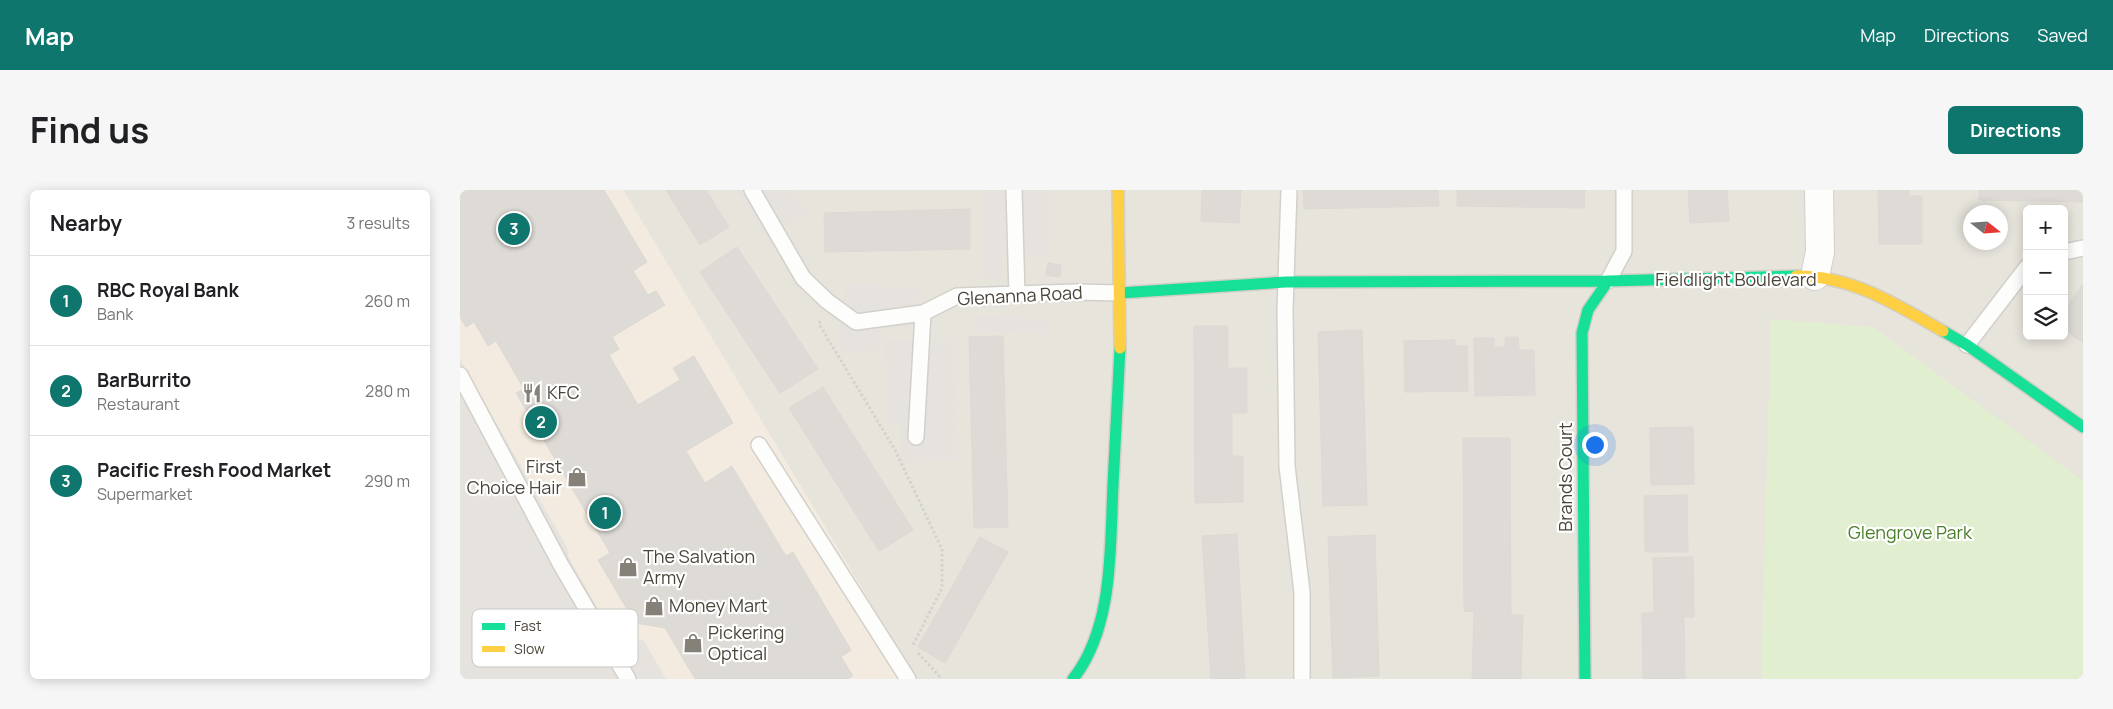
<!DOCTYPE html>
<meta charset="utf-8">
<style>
body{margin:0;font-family:Manrope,sans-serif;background:#f6f6f6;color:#202124}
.controls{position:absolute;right:15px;top:15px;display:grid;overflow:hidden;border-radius:8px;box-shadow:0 2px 12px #0003}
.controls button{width:45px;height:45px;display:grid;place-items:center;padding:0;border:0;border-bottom:1px solid #e0e0e0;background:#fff;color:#202124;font:25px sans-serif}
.compass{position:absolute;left:1503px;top:15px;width:45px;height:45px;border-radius:50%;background:#fff;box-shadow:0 2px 12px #0003;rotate:107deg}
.you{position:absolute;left:1134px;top:254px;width:18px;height:18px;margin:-12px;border:4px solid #fff;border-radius:50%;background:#1a73e8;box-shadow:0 0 0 8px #1a73e833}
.badge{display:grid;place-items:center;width:32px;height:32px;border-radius:50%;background:#0f766e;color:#fff;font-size:16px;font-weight:700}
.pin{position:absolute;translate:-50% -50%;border:2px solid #fff;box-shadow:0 1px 5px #0006}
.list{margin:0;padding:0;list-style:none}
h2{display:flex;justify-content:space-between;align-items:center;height:65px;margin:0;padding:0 20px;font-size:21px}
h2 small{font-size:16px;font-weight:400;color:#757577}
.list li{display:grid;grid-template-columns:32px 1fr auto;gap:15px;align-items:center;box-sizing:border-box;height:90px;padding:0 20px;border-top:1px solid #e0e0e0}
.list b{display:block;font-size:19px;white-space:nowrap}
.list p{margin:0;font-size:16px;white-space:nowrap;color:#757577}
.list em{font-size:16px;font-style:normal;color:#757577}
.icon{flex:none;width:28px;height:28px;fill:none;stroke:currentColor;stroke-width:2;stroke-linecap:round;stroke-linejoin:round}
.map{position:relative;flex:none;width:1623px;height:489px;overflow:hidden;border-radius:8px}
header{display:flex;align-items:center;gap:30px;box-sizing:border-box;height:70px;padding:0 25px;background:#0f766e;color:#fff}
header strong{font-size:24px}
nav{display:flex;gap:28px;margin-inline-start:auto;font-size:18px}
.intro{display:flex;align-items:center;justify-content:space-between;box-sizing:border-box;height:120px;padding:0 30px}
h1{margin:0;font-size:35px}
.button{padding:12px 22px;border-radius:8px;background:#0f766e;color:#fff;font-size:18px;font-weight:700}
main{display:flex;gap:30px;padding:0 30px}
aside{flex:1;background:#fff;border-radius:8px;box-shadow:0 2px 12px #0003}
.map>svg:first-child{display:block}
</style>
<header>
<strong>Map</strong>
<nav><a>Map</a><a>Directions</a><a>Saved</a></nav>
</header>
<div class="intro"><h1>Find us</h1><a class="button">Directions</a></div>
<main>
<aside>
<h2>Nearby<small>3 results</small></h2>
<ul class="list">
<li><span class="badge">1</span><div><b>RBC Royal Bank</b><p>Bank</p></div><em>260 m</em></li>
<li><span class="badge">2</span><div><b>BarBurrito</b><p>Restaurant</p></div><em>280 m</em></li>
<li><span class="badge">3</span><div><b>Pacific Fresh Food Market</b><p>Supermarket</p></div><em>290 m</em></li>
</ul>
</aside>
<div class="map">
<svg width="1623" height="489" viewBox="0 0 1623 489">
<rect width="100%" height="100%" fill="#f4f2ee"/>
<path fill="#e7e4dc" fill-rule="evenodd" d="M163,0H1623V489H456ZM1567,19H1604V146H1567ZM1510,22H1540V52H1510Z"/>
<path fill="#f3ebdf" d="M0,0H163L456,489H0Z"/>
<path fill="#e1eecf" d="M1311,129L1413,137L1623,291V489H1301Z"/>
<path fill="#e6e3df" d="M276,0H334L348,22L308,49Z
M525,0H594L590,68L542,66L541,89L520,88Z
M384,94L458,98L457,137L419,135L418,164L381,163Z
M514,125L588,129L587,144L513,141Z
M495,149L497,271L440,272V234H425L424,150Z
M0,169L109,361L108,366L161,459L183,449L206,489H0Z"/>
<path fill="#dedbd6" stroke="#dcd9d4" d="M0,0H144L187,72L173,81L188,105L196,101L205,115L152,147L159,159L149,165L178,215L220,190L213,178L234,166L273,233L226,261L245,293L272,276L326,366L333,362L391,460L381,467L393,486L387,489H235L205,438L175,433L138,370L150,363L56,203L64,199L36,151L28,156L14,132L6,137L0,127Z
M206,0H246L269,37L240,55Z
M742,0H781L779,33L741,31Z
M843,0H978L979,16L844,19Z
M997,0H1125L1124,18L997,16Z
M1228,0H1267L1269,31L1230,33Z
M1418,0H1449V6H1462V54H1419Z
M1519,0H1623V12L1519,10Z
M510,19V59L365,62L364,23Z
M277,57L358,179L320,203L240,82Z
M588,73L601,75L600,87L586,85Z
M1623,94V153L1604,139V121Z
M734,136H768V178H787V223H772V266H783V312L735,313Z
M902,140L907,315L863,316L858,142Z
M543,146L548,337L514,338L509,147Z
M1045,147H1058L1059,160H1074L1075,205L1015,206L1014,148H1034V157H1045Z
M995,150V156H1007L1008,201L945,202L944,151Z
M363,197L453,340L419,361L329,218Z
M1233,237L1234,294L1191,295L1190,238Z
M1003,248H1050L1051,425H1063L1061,489H1012L1014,422L1004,421Z
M1227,305L1228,362H1185L1184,306Z
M777,344L785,489H751L742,346Z
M915,345L919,486L873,488L868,347Z
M520,347L548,362L485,473L458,457Z
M1233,367L1234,427H1224L1225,489H1183L1182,423H1194L1193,368Z"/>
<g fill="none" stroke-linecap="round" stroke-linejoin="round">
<defs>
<path id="lane" d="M292,0L343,88L367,111L396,132L463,123L497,106L616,102L660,103
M554,0L557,105
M829,0L825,120L827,276L842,402V489
M1604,62L1623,58
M1148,91L1164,61V0
M1507,155L1567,77
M0,185L101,375L168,489
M456,247L463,123
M299,255L448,489"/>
<path id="street" d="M1355,86L1360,62L1359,0"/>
<path id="fast" d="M660,103L826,92L1148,91L1336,86
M1483,141L1507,155L1623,237
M613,489C654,437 650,357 653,295C655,249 658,204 660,158
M1125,489L1122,143L1128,120L1148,91"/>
<path id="slow" d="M658,0L660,158
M1336,86C1391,85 1437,115 1483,141"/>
</defs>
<use href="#lane" stroke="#d2d0cb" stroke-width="18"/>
<use href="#street" stroke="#d2d0cb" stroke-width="30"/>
<use href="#fast" stroke="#d3cfc5" stroke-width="14"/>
<use href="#slow" stroke="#d3cfc5" stroke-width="14"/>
<path stroke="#d3d2cc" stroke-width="3" stroke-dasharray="2.5 2.5" stroke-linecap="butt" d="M360,131L359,134L435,260L482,359V398L452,457
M458,463L482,489"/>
<use href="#lane" stroke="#fdfdfc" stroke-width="15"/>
<use href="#street" stroke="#fdfdfc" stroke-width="28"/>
<use href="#fast" stroke="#16e098" stroke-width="11"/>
<use href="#slow" stroke="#ffcf43" stroke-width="11"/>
</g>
<defs>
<symbol id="restaurant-bare" viewBox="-9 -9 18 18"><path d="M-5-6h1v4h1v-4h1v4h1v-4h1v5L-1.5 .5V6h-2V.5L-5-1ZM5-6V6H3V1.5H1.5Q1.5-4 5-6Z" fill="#868178" stroke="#fff" stroke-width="2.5" paint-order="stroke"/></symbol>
<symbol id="shop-bare" viewBox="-9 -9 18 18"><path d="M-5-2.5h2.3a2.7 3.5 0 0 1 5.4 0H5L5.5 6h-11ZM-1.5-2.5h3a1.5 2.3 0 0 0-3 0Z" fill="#868178" stroke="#fff" stroke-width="2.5" paint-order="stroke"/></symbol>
</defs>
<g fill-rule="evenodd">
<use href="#restaurant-bare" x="58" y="189" width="28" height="28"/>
<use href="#shop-bare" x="103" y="273" width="28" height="28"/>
<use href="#shop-bare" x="154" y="363" width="28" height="28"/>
<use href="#shop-bare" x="180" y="402" width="28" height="28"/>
<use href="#shop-bare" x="219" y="439" width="28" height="28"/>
</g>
<g text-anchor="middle" stroke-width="4.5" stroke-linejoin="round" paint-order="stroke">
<g font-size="18" fill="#4b4439" stroke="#fff">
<text x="1276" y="96">Fieldlight Boulevard</text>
<text transform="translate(560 106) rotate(-3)" y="6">Glenanna Road</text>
<text transform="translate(1106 287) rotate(-90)" y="6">Brands Court</text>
</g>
<g font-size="18" fill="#4b4439" stroke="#fff" text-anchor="start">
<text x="87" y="209">KFC</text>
<text x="102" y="283" text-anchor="end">First<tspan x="102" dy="21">Choice Hair</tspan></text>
<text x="183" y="373">The Salvation<tspan x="183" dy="21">Army</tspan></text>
<text x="209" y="422">Money Mart</text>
<text x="248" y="449">Pickering<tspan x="248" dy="21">Optical</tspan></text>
</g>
<g font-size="18" fill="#4a7f2a" stroke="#fff">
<text x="1450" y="349">Glengrove Park</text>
</g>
</g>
<rect x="12" y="419" width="166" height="58" rx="8" fill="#fff" stroke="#c9c7c4" stroke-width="1"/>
<rect x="22" y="433" width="23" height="7" fill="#16e098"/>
<rect x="22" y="456" width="23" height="6" fill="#ffcf43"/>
<g font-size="14" fill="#4b4439">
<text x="54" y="441">Fast</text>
<text x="54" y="464">Slow</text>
</g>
</svg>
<div class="controls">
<button>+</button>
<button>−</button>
<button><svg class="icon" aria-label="layers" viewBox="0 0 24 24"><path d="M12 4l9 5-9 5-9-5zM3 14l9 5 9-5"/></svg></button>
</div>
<svg class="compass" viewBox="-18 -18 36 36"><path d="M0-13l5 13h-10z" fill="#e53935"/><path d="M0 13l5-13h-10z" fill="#757577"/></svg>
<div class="you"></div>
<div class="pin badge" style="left:145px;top:323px">1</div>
<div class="pin badge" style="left:81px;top:232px">2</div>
<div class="pin badge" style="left:54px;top:39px">3</div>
</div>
</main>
